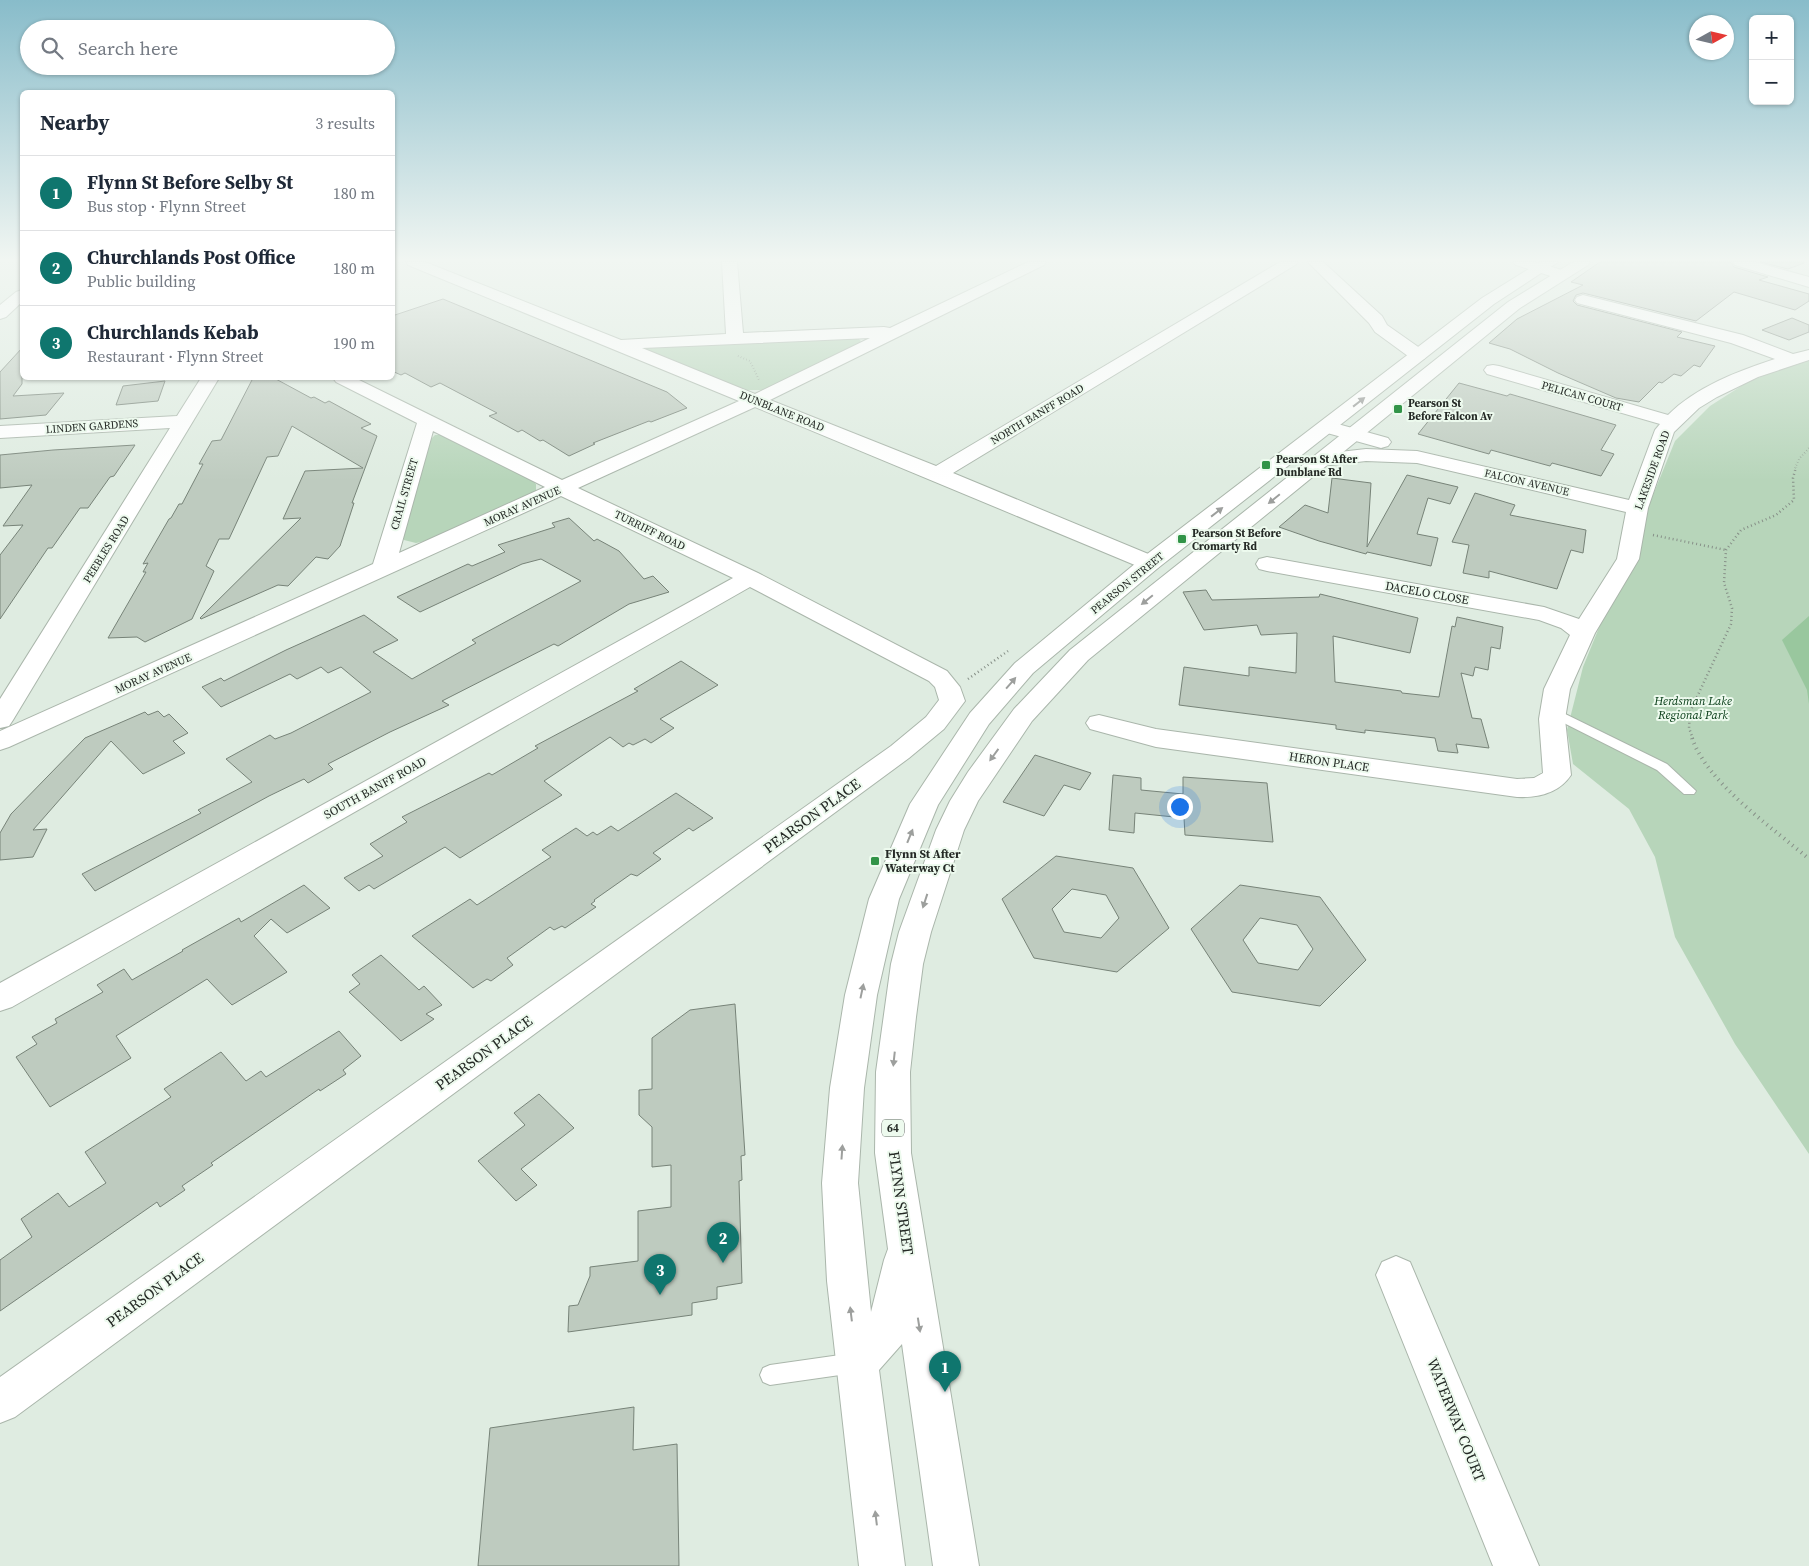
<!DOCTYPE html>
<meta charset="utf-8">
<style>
body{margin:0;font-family:"Source Serif 4",serif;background:#f6f6f7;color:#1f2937}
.controls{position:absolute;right:15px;top:15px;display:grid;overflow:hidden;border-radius:8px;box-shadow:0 1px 4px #0004}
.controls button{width:45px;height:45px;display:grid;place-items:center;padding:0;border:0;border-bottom:1px solid #e0e1e3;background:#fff;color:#1f2937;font:25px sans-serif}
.compass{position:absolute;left:1689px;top:15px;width:45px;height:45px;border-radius:50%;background:#fff;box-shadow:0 1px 4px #0004;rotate:82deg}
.you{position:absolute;left:1179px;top:806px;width:18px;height:18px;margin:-12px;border:4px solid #fff;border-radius:50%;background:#1a73e8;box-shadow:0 0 0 8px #1a73e833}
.badge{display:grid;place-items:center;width:32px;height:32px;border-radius:50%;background:#0f766e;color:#fff;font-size:16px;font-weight:700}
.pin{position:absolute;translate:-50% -41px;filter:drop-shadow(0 1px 2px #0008)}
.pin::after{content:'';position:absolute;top:26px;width:18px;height:15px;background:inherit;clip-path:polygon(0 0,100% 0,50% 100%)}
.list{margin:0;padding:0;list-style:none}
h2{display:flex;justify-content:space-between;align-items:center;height:65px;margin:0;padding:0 20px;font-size:21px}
h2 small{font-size:16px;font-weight:400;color:#747a83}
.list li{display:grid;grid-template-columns:32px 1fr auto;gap:15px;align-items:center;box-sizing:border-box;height:75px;padding:0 20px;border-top:1px solid #e0e1e3}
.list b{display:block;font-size:19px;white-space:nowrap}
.list p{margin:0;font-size:16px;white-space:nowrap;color:#747a83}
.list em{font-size:16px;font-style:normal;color:#747a83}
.icon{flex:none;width:28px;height:28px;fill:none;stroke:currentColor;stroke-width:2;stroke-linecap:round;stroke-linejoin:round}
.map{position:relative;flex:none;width:1809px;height:1566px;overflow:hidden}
.search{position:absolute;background:#fff;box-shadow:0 1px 4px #0004;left:20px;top:20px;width:375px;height:55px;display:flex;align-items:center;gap:12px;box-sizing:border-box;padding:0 18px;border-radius:28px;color:#747a83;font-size:19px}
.panel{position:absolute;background:#fff;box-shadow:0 1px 4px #0004;left:20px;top:90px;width:375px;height:290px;border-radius:8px}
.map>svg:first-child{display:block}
</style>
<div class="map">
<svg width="1809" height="1566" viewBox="0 0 1809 1566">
<rect width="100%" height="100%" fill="#dfece1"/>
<path fill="#b7d5ba" d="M858,338L861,341L857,345L763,390H744L643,348Z
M1809,359V1154L1735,1044L1675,937L1655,857L1629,809L1573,764L1567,730L1583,667L1675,441L1710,406L1746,383L1799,361Z
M435,435H443L531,480L536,484V491L434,539L416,543L404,540L403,535L431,439Z"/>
<path fill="#99c79e" d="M1809,616V704L1807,690L1782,640Z"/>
<path fill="#becbbf" stroke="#778378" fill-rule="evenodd" d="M1600,262H1730L1734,267L1768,277L1759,280L1809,294V301L1795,310L1734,292L1696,321L1583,293L1576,295L1573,301L1577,305L1682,332L1677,337L1715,346L1700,367L1694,365L1681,376L1674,374L1662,383L1659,382L1639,402L1616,398L1558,373L1510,349L1489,343L1517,319L1583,285L1571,282Z
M1760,262H1804V263L1788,269Z
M443,299L667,392L687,408L651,422L649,421L593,443L595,444L569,456L543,440L540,441L522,430L518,432L489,416L497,413L440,383L431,387L405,373L401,375L392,371V316Z
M1792,318L1809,325V332L1789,340L1762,330Z
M22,348V384L13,396L64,393L46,415L0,419V372Z
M253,378H274L311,398L314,397L325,403L329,401L371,424L361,428L377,436L352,503H354L340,546L328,559L316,557L288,586L278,585L201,619L200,618L301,518L283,519L305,471L363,468L292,426L278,456L267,457L229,539H219L206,566L214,571L192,619L145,642L137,637L108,638L146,572H143L148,563L143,564L169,519L171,518L179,504H182L203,464H199L212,441L221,440Z
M165,381L158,401L116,405L123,386Z
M1459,383L1507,396L1510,394L1616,425L1601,450L1614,454L1601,476L1552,463L1550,466L1491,450L1489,454L1418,434Z
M135,445L114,476L110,477L88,508H80L52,548H48L0,619V555L23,525L3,526L32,485L0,488V455L53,450Z
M1407,475L1458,487L1450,504L1428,498L1417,534L1438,538L1431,566L1367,552L1366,554L1319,541L1279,527L1305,505L1328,513L1332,478L1371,483L1367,547Z
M1475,493L1515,505L1510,515L1586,530L1583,553L1571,550L1557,589L1489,571V578L1463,573L1469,545L1452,542Z
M569,518L594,541L597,539L619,551L644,579L653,576L669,592L629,604L558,646L554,644L442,701L449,705L390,732L328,764L333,769L308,783L304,779L269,796L95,891L82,874L201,813L198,810L252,782L226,759L270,735L275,739L291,733L371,692L341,667L328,673L321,667L297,679L290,674L221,707L202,687L221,678L224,681L286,650L364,615L398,640L373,652L412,679L476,643L472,640L581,581L541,559L522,564L420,612L397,597L468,564L472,566L505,552L498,545L555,527L552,523Z
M1206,590L1212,600L1319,597L1320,594L1418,618L1410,653L1333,636L1335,682L1401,691L1402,693L1439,697L1452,626L1455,627L1457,617L1503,627L1500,649L1491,647L1488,670L1475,667L1473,676L1461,673L1472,718L1481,719L1489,748L1456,744L1458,753L1438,751L1435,738L1365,730V733L1336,729V725L1179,705L1184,667L1249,676V667L1296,673L1297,633L1261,635L1257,625L1204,630L1183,592Z
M681,661L718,685L660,719L674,728L651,743L645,739L633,745L629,743L623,747L610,737L544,781L562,795L460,858L445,847L374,889L369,885L359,891L344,878L383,856L370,844L407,822L402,817L489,773L492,775L538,748L535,746L638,691L634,689Z
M158,711L164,717L169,714L188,733L173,741L185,753L143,774L111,741L33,830L47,829L33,857L0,860V833L11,814L85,738L145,712L148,715Z
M1035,755L1091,773L1080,790L1064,785L1044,816L1003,802Z
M1113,775L1141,778V790L1183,794V777L1267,783L1273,842L1185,835L1184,818L1135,813L1134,833L1109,830Z
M676,793L713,818L693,831L689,828L653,853L661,859L637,876L631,874L594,900L595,901L591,904L596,907L565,928L562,926L554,930L550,927L507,958L513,965L491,981L487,979L473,988L412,936L470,899L477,905L551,857L542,850L576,828L587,836L593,832L597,835L611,826L618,831Z
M1056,856L1133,868L1169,928L1117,972L1034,958L1002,899ZM1072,889L1106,895L1119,918L1101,938L1064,932L1052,909Z
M304,885L330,908L287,933L271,919L254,936L287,972L232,1005L207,979L116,1036L131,1058L50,1107L16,1057L37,1044L32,1037L57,1023L55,1019L103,992L97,985L124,969L132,980L183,951L182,950L239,918L241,922Z
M1240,885L1320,897L1366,960L1320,1006L1232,992L1191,929ZM1260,918L1297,925L1313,949L1298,970L1258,963L1243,940Z
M381,955L419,990L424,986L442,1005L426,1014L434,1019L401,1041L349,992L360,984L352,975Z
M735,1004L745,1155L741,1156L742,1180L739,1181L742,1283L717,1287V1299L692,1303V1315L568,1332L569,1306L578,1305L590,1276V1267L638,1261V1211L671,1207V1165L652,1167V1127L639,1115V1090L652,1089V1038L690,1010Z
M339,1031L361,1056L343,1070L346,1074L320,1091L319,1089L211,1163L213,1165L182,1186L185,1190L160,1207L157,1202L0,1311V1260L32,1237L21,1219L58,1193L69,1207L106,1183L85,1152L171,1097L164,1089L221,1052L246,1081L261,1071L266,1077Z
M539,1094L574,1128L521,1169L537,1185L516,1201L478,1161L525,1125L514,1113Z
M634,1407L633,1450L677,1444L679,1566H478L490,1428Z"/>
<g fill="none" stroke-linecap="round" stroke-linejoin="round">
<defs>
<path id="lane" d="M1553,708L1667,764L1696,791L1694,794H1684L1657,770L1548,715L1547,712L1548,709Z
M854,1353L861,1356L864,1363L861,1370L854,1373L770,1385L763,1382L760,1375L763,1368L770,1365Z"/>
<path id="street" d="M406,262H425L621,340L726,334L722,262H737L743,333L884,327L890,328L1028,262H1046L1044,265L770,400L936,466L1280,262H1298L1295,265L953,473L1158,558L1161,563L1158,568L1150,570L1142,568L755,407L578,488L758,573L947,671L960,687L965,701L944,729L909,758L15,1417L0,1423V1377L891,746L926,717L939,700L935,687L929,681L750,587L12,1007L0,1011V983L733,578L561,496L9,747L0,750V731L373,564L417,423L336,382L333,378H355L562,480L739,401L408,265ZM870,338L755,394L642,348ZM433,431L545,487L399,553Z
M1308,262H1323L1382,316L1387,325L1424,351L1427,355L1424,359L1418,360L1412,359L1375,332L1369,323Z
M1513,262H1535L1565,271L1568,274L1565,277L1560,279L1516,265Z
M1732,262H1755L1809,277V287L1735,265Z
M1583,295L1743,335L1793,354L1809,350V360L1758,377L1717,397L1699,408L1674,432L1648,508L1639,559L1595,633L1570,689L1565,719L1571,775C1559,793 1538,798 1517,797L1156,747L1090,729L1086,723L1090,717L1099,715L1156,729L1517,779L1534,778L1543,773L1539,719L1544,689L1570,635L1561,628L1539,620L1267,571L1259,569L1256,564L1259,559L1267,557L1544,607L1579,619L1617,559L1626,512L1417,463L1366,461L1322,466L1315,464L1312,460L1315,456L1322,454L1366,449L1417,451L1629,500L1655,430L1660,424L1487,374L1484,370L1487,366L1493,365L1499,366L1668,415C1696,387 1738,371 1775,359L1731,343L1577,303L1575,300L1577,297Z
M201,378H219L13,720L9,726L0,728V699L170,428L0,438V426L177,416Z
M1327,421L1388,438L1391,442L1388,446L1381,448L1320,431L1317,427L1320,423Z
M1396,1256L1410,1262L1539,1566H1493L1376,1275L1382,1262Z"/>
<path id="primary" d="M1540,262H1558L1494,304L1158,568L1033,673L989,724L938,805L899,899L877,995L864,1088L858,1183L871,1312L884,1260L888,1249L875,1153L876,1072L891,964L899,932L936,830L950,801L968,772L1014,709L1070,650L1508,302L1573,262H1590L1588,265L1520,308L1088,660L1032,721L978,801L964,830L931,932L923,964L916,1017L910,1072L911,1153L979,1566H933L902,1344L879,1370L905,1566H859L827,1281L822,1183L830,1088L845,995L869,899L910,804L970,713L1015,663L1142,558L1482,298Z
M22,290V302L6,317L0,319V305L16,292Z"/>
</defs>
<use href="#lane" stroke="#aab6ab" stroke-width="2"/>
<use href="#street" stroke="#aab6ab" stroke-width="2"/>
<use href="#primary" stroke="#aab6ab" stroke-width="2"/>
<path stroke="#879088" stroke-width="2" stroke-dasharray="0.5 2.5" stroke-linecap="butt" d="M738,356L750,361L759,380
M1795,468L1799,459L1809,448"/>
<path stroke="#879088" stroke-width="2.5" stroke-dasharray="1 3" stroke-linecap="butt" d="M1653,535L1726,550
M968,679L1008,651
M1693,739L1689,728L1690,712L1731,624L1732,608L1724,583L1726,550L1741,530L1776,515L1794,500L1793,478L1796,467"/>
<path stroke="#879088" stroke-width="4" stroke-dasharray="1 4.5" stroke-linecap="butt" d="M1692,738C1707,783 1773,828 1809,859"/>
<use href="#lane" fill="#fff" fill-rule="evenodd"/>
<use href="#street" fill="#fff" fill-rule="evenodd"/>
<use href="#primary" fill="#fff" fill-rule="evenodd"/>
</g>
<defs><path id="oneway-solid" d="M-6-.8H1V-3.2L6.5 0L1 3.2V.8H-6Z" transform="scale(1.25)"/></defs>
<g fill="#9d9f9d">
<use href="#oneway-solid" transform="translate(1359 402) rotate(-38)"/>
<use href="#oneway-solid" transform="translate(1274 499) rotate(141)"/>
<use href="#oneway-solid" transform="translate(1217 512) rotate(-38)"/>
<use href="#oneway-solid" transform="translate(1147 600) rotate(141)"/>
<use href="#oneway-solid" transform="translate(1011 683) rotate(-49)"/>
<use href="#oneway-solid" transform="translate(994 755) rotate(126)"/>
<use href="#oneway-solid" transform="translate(910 836) rotate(-68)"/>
<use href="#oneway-solid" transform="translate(925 901) rotate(108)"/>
<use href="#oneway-solid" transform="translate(862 991) rotate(-78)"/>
<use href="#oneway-solid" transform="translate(894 1059) rotate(96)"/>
<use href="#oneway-solid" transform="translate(842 1152) rotate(-86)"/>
<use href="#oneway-solid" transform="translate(851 1314) rotate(-97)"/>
<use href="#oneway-solid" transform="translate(919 1325) rotate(81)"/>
<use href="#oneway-solid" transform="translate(876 1518) rotate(-97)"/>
</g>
<linearGradient id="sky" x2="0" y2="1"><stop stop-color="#88bcca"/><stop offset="0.54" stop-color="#f1f6f2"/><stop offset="1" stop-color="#f1f6f2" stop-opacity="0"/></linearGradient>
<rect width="1809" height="481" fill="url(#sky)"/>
<g fill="#329448" stroke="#edfaee" stroke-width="2">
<rect x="1393" y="404" width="10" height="10" rx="2.5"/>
<rect x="1261" y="460" width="10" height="10" rx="2.5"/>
<rect x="1177" y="534" width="10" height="10" rx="2.5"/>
<rect x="870" y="856" width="10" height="10" rx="2.5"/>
</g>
<g text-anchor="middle" stroke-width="4" stroke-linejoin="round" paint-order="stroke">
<g font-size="11" fill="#252a26" stroke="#edfaee">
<text transform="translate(1582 396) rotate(16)" y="4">PELICAN COURT</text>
<text transform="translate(782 411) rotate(22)" y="4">DUNBLANE ROAD</text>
<text transform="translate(1037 414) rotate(-31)" y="4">NORTH BANFF ROAD</text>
<text transform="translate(92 426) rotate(-4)" y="4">LINDEN GARDENS</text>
<text transform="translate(1652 470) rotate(-70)" y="4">LAKESIDE ROAD</text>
<text transform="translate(1527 482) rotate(13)" y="4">FALCON AVENUE</text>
<text transform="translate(404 494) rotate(-74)" y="4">CRAIL STREET</text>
<text transform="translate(522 506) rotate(-24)" y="4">MORAY AVENUE</text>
<text transform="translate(650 530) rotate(26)" y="4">TURRIFF ROAD</text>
<text transform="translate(106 549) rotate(-58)" y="4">PEEBLES ROAD</text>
<text transform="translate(1127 583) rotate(-39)" y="4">PEARSON STREET</text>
<text transform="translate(153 673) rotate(-24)" y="4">MORAY AVENUE</text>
</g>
<g font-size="11" font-weight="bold" fill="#252a26" stroke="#edfaee" text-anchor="start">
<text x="1408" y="407">Pearson St<tspan x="1408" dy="13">Before Falcon Av</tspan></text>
<text x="1276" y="463">Pearson St After<tspan x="1276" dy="13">Dunblane Rd</tspan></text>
<text x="1192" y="537">Pearson St Before<tspan x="1192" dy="13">Cromarty Rd</tspan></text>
</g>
<rect fill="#edfaee" stroke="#616862" stroke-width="1" x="882" y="1119.5" width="22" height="17" rx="4"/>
<g font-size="11" font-weight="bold" fill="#252a26">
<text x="893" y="1132">64</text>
</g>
<g font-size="12" fill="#252a26" stroke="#edfaee">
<text transform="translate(1427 593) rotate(10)" y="4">DACELO CLOSE</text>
<text transform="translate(1329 762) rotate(8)" y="4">HERON PLACE</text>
<text transform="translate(375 788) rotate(-29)" y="4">SOUTH BANFF ROAD</text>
</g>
<g font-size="12" font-style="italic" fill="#013711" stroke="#edfaee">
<text x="1693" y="705">Herdsman Lake<tspan x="1693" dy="14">Regional Park</tspan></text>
</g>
<g font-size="12" font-weight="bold" fill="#252a26" stroke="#edfaee" text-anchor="start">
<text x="885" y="858">Flynn St After<tspan x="885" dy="14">Waterway Ct</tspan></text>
</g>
<g font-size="15" fill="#252a26" stroke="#edfaee">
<text transform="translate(812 816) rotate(-36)" y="5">PEARSON PLACE</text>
<text transform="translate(484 1053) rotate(-36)" y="5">PEARSON PLACE</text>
<text transform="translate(901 1203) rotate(82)" y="5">FLYNN STREET</text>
<text transform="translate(155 1290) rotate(-36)" y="5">PEARSON PLACE</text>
<text transform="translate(1456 1420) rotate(68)" y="5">WATERWAY COURT</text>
</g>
</g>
</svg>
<div class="controls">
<button>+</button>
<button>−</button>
</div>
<svg class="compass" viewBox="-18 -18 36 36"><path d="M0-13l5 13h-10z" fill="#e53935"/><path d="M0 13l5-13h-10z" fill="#747a83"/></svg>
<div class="you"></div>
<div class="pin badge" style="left:945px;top:1392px">1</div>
<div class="pin badge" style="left:723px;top:1263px">2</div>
<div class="pin badge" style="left:660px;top:1295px">3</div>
<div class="search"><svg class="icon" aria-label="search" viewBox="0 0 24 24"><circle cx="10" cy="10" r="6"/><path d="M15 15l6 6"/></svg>Search here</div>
<section class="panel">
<h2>Nearby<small>3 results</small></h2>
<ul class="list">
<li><span class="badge">1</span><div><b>Flynn St Before Selby St</b><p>Bus stop · Flynn Street</p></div><em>180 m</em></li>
<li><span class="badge">2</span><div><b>Churchlands Post Office</b><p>Public building</p></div><em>180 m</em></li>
<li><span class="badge">3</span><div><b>Churchlands Kebab</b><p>Restaurant · Flynn Street</p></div><em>190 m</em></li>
</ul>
</section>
</div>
